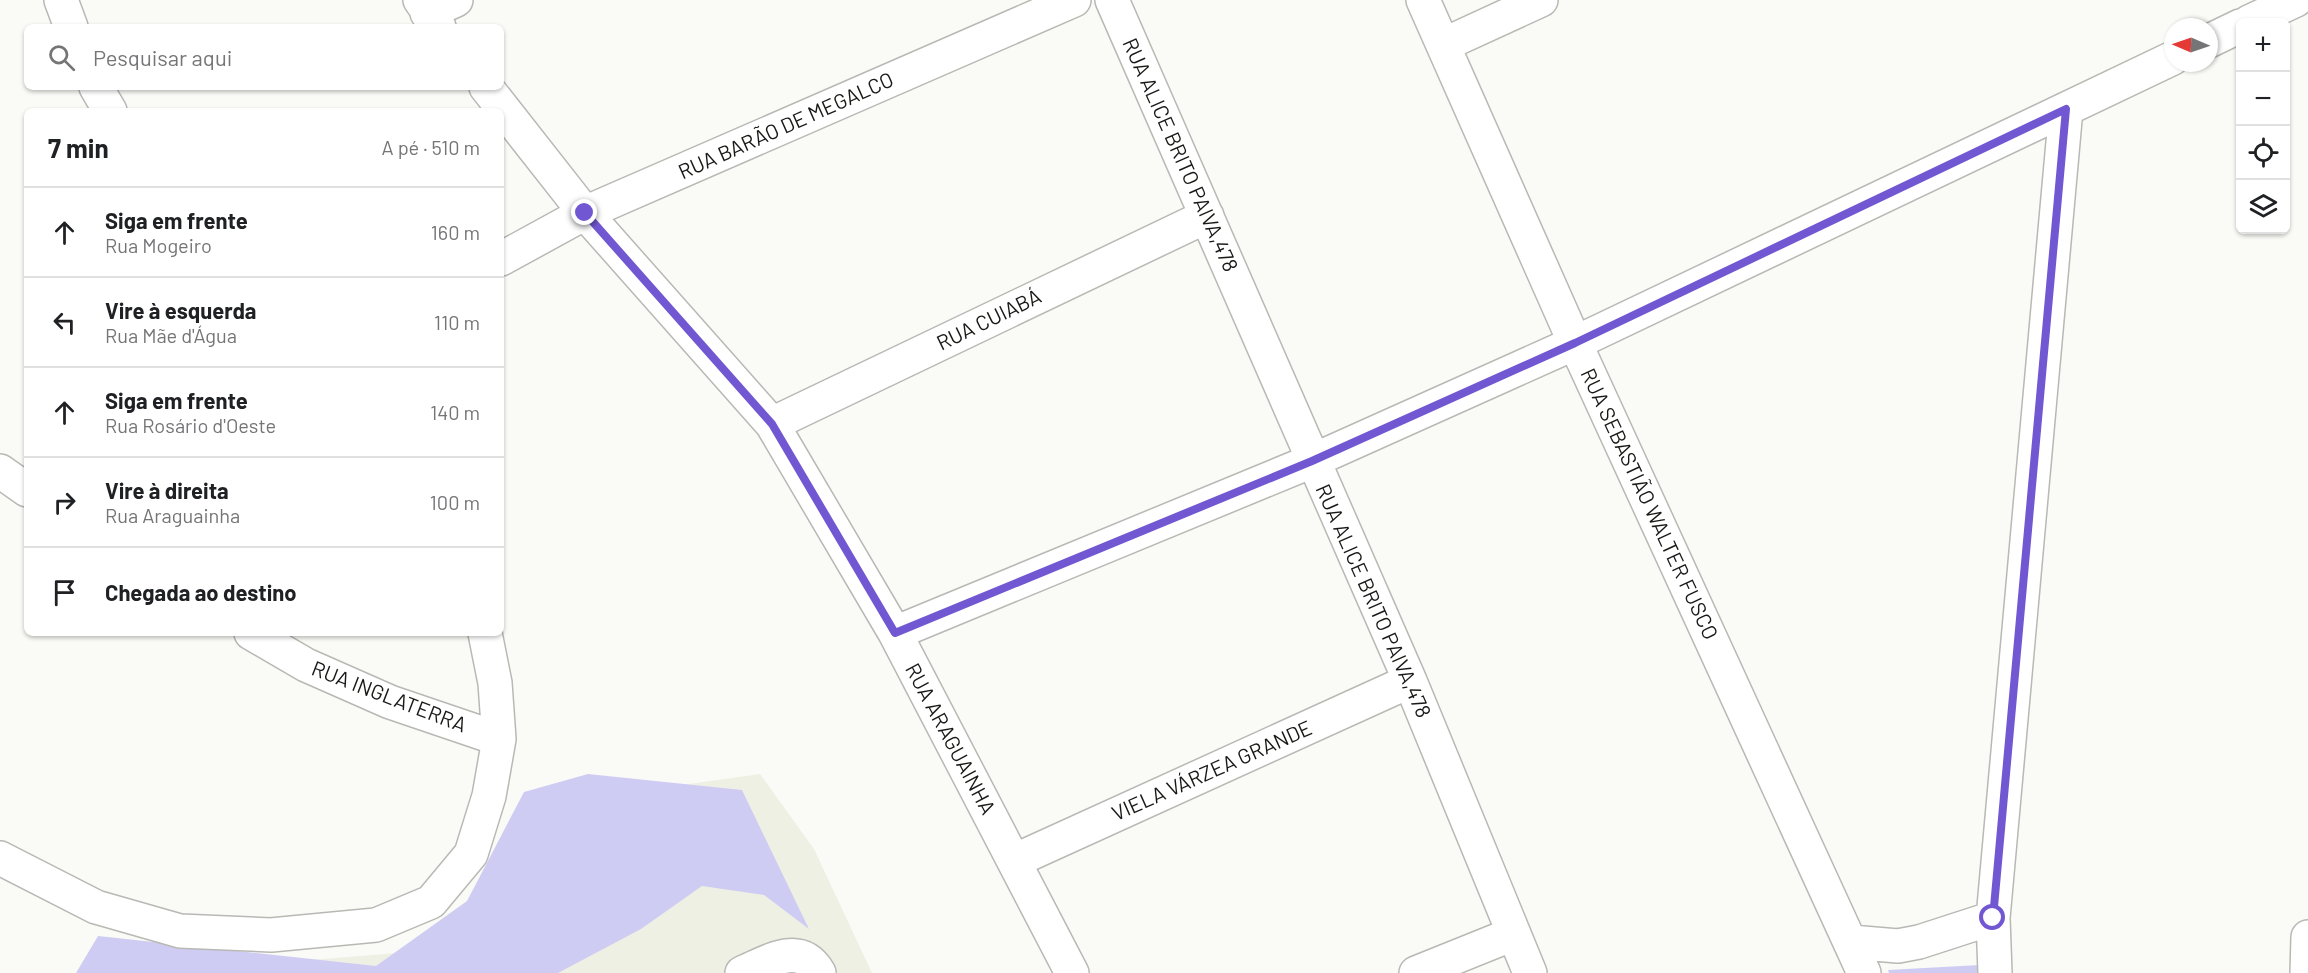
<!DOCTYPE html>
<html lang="pt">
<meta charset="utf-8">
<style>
body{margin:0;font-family:Barlow,sans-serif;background:#f6f6f6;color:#202124}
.controls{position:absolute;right:18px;top:18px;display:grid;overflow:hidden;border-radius:9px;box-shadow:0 2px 4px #0004}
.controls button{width:54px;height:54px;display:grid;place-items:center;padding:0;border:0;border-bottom:2px solid #e0e0e0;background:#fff;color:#202124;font:30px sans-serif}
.compass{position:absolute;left:2164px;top:18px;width:54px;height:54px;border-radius:50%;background:#fff;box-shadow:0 2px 4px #0004;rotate:272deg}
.stop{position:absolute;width:18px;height:18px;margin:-14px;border:4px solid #7158d2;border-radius:50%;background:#fff}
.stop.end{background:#7158d2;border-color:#fff;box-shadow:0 2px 6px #0008}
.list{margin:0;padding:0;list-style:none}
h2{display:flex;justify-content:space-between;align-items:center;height:78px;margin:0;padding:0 24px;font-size:26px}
h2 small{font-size:20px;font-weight:400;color:#757577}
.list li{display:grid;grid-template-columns:39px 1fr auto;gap:18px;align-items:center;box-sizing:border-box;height:90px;padding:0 24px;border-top:2px solid #e0e0e0}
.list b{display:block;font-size:22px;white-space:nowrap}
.list p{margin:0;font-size:20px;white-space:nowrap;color:#757577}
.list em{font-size:20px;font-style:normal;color:#757577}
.icon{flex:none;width:33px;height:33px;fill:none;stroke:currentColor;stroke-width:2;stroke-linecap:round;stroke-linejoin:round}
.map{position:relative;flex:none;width:2308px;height:973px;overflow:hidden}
.search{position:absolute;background:#fff;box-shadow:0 2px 4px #0004;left:24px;top:24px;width:480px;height:66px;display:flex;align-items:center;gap:15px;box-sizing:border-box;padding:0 21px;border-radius:9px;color:#757577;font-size:22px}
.panel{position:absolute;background:#fff;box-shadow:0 2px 4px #0004;left:24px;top:108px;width:480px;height:528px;border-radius:9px}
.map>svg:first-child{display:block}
</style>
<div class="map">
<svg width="2308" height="973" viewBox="0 0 2308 973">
<rect width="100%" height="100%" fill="#fafbf6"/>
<path fill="#eff0e4" d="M760,774L814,849L872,973H80L197,969L422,951L561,802Z"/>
<path fill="#cfccf3" d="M588,774L742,790L809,929L764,895L702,886L641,929L558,973H76L98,936L376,966L467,901L524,792Z
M1979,965L1980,973H1889L1888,970Z"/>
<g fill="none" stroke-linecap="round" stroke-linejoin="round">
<defs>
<path id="minor" d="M61,0L71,27
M420,0L439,27
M1112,0L1410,681L1530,973
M1423,0L1575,343L1864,973
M427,13L456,0
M2249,22L2296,0
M2209,41L2240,26
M1443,45L1541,0
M96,87L110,111
M486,87L585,213L772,424L895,633L1072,973
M501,259L585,213L1074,0
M772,424L1207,216
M0,471L27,490
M251,633L306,665L390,702L499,739
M895,633L1312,461L1575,343L2173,58
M0,858L96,907L180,931L271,935L376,925L431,902L471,854L489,796L499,739L495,683L485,633
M1014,861L1410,681
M1851,942L1898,946L1919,942L1993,918
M742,973C768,962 800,940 819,973
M1416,973L1513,934
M1995,973L1993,918L2066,109
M2307,973L2308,937"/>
</defs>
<use href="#minor" stroke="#b8b9b4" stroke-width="36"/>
<use href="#minor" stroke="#fff" stroke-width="33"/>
</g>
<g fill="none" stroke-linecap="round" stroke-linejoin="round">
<path stroke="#7158d2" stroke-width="8" d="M585,213L772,424L895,633L1312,461L1575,343L2066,109L1993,918"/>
</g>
<g text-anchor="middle" stroke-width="6" stroke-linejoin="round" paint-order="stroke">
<g font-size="21" fill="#181816" stroke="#fff">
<text transform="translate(786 126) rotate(-24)" y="7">RUA BARÃO DE MEGALCO</text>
<text transform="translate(1180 155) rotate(66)" y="7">RUA ALICE BRITO PAIVA,478</text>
<text transform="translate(989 320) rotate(-26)" y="7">RUA CUIABÁ</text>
<text transform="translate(1649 504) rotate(65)" y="7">RUA SEBASTIÃO WALTER FUSCO</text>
<text transform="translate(1373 601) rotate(66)" y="7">RUA ALICE BRITO PAIVA,478</text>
<text transform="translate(389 697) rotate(21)" y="7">RUA INGLATERRA</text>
<text transform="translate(950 739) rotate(62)" y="7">RUA ARAGUAINHA</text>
<text transform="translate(1212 771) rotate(-24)" y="7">VIELA VÁRZEA GRANDE</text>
</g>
</g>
</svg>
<div class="controls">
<button>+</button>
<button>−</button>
<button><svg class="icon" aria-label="locate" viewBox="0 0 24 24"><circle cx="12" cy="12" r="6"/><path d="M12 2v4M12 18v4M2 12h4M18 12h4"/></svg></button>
<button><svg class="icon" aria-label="layers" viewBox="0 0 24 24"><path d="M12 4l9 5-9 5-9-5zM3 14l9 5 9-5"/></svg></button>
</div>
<svg class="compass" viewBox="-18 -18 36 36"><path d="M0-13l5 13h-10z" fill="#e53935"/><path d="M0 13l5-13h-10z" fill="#757577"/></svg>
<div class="stop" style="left:1993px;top:918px"></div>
<div class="stop end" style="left:585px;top:213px"></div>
<div class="search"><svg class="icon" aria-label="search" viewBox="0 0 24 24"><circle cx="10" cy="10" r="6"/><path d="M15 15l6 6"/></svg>Pesquisar aqui</div>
<section class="panel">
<h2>7 min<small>A pé · 510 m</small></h2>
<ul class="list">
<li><svg class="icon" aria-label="ahead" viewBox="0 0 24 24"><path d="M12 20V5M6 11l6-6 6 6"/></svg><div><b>Siga em frente</b><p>Rua Mogeiro</p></div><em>160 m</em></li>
<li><svg class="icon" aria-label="left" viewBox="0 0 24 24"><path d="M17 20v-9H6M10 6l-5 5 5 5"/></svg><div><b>Vire à esquerda</b><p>Rua Mãe d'Água</p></div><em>110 m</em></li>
<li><svg class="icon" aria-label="ahead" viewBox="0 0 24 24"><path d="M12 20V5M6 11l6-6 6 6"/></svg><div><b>Siga em frente</b><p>Rua Rosário d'Oeste</p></div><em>140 m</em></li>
<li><svg class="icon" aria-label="right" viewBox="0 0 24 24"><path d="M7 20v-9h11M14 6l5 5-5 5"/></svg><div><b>Vire à direita</b><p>Rua Araguainha</p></div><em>100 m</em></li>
<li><svg class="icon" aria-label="arrive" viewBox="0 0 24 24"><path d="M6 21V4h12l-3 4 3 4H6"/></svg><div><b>Chegada ao destino</b></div></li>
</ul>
</section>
</div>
